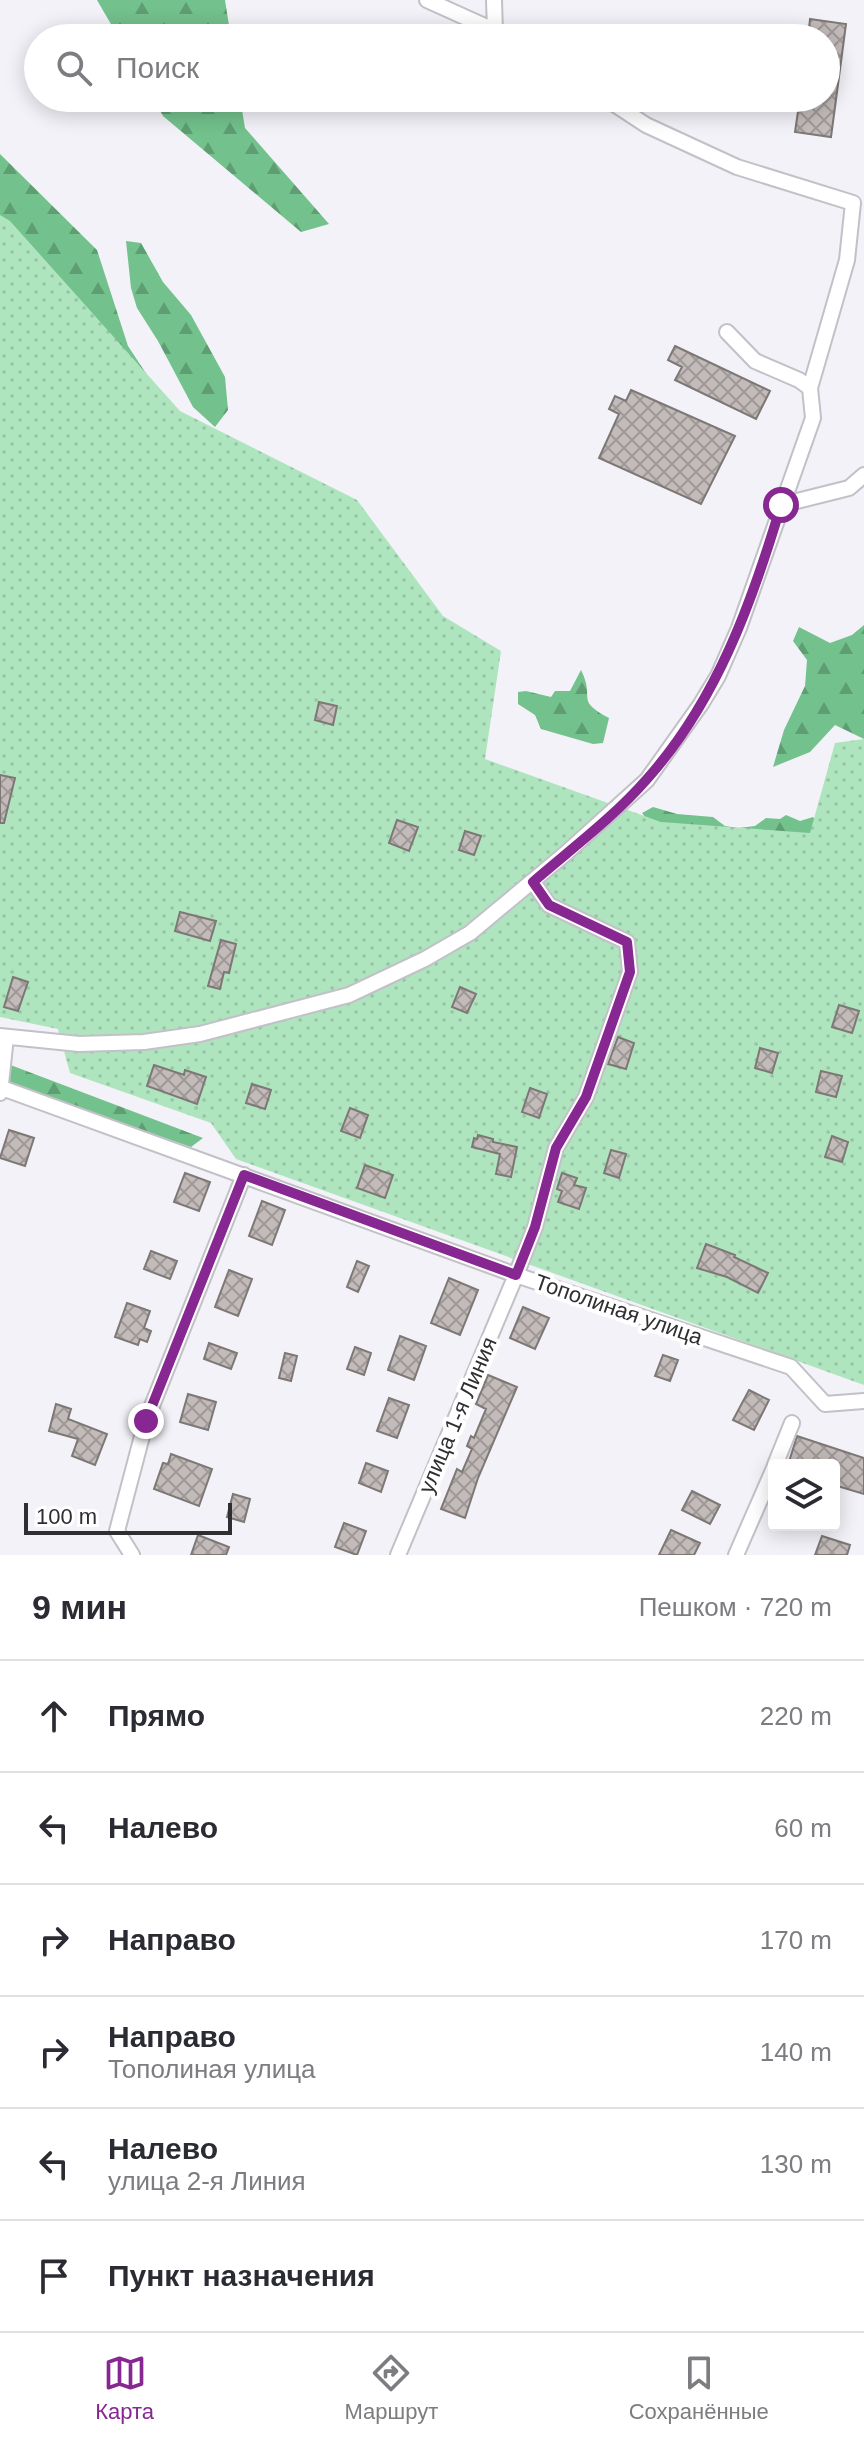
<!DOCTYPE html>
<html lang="ru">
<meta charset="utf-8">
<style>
body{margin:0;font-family:Helvetica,sans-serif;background:#f2f2f3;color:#2b2b33}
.controls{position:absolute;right:24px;bottom:24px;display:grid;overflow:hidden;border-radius:8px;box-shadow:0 4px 20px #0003}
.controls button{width:72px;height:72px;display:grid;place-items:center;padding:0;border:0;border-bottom:2px solid #e1e1e2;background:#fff;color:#2b2b33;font:40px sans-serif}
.scale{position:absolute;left:24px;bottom:20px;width:208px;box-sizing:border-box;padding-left:8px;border:4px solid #2f2f31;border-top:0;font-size:22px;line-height:28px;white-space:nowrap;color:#2f2f31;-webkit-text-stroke:6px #fff;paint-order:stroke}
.stop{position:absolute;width:24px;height:24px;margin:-18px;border:6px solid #872791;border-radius:50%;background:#fff}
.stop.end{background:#872791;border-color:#fff;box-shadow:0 2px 8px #0008}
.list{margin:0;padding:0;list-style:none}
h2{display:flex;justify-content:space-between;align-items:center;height:104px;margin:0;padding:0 32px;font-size:34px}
h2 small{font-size:26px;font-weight:400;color:#7c7c81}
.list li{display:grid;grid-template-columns:52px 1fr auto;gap:24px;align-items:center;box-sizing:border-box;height:112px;padding:0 32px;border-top:2px solid #e1e1e2}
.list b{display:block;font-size:30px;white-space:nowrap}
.list p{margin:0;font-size:26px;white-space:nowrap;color:#7c7c81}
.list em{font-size:26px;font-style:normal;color:#7c7c81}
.icon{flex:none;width:44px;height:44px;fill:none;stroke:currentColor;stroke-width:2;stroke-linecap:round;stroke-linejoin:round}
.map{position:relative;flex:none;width:864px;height:1555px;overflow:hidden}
.search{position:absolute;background:#fff;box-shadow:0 4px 20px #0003;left:24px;right:24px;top:24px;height:88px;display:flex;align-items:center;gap:20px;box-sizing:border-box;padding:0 28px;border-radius:44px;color:#7c7c81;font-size:30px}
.sheet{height:776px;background:#fff}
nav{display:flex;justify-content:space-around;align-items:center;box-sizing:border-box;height:112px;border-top:2px solid #e1e1e2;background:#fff;font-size:22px;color:#7c7c81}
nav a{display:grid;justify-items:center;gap:4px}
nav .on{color:#872791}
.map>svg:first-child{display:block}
</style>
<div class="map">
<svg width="864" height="1555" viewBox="0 0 864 1555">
<defs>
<pattern id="forest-firs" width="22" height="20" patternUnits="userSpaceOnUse" patternTransform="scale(2)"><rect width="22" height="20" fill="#73c18c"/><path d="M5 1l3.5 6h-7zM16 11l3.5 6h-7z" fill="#5f9d73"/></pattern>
<pattern id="garden-dots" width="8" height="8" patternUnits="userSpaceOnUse" patternTransform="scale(2)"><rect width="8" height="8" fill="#afe5be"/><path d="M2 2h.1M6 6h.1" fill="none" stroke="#97c5a4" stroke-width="1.8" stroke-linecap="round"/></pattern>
<pattern id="building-cross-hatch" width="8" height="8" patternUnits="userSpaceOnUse" patternTransform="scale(2)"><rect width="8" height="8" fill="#c2bbb9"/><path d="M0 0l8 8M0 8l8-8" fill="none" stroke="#9e9897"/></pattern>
</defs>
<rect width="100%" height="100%" fill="#f2f2f8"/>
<path fill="url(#forest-firs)" d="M97,0H225L231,38H119Z
M153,98H240L245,128L329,224L301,232L163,116Z
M0,154L97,250L128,346L149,378L0,229Z
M126,241L141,243L163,282L191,315L225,377L228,410L215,427L193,407L158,341L137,308L131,288Z
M864,625V739L835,725L810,752L773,767L784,730L805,686L807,660L793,641L799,627L830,643L852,635Z
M581,670C596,700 574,699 609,718L603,743L593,744L541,729L535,715L518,704V692L526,691L551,697L555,691H570Z
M653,807L677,814L713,817L725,826L738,828L755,826L766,818L780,819L786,815L800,821L813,817L832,839L652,826L642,813Z
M0,1061L203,1138L191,1147L0,1082Z"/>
<path fill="url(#garden-dots)" d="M0,215L10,221L180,411L357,500L443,616L501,651L485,759L661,822L810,833L835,743L864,739V1385L236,1159L211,1123L70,1073L58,1029L0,1017Z"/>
<path fill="url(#building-cross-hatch)" stroke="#7d7775" stroke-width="2" d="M810,19L846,24L831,137L795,132L800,98H826V38H808Z
M675,346L770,391L756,419L675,380L682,367L668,360Z
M631,390L735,436L701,504L599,458L619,414L609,409L615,396L626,401Z
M319,702L337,706L333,725L315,720Z
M0,775L15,778L4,823H0Z
M397,820L418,827L409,851L389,843Z
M465,831L481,836L474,855L459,850Z
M180,912L216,921L210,941L175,931Z
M221,940L236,944L229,973L224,972L220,989L208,986Z
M13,977L28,982L18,1011L4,1007Z
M460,987L476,994L467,1013L452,1007Z
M839,1005L859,1011L852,1033L832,1027Z
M618,1037L634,1043L626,1069L608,1064Z
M760,1048L778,1053L772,1073L755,1068Z
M154,1065L184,1075L185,1070L206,1077L197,1104L147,1086Z
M821,1071L842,1076L836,1097L816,1092Z
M252,1084L271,1090L265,1109L246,1103Z
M530,1088L547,1094L539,1118L522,1112Z
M350,1108L368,1115L360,1138L341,1131Z
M9,1130L34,1138L25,1166L0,1158Z
M478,1135L493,1139V1142L517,1147L511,1177L496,1174L500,1154L472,1147L474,1138L477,1139Z
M832,1136L848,1142L842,1162L825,1157Z
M611,1150L626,1154L619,1178L604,1173Z
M365,1165L393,1175L385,1198L357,1188Z
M185,1173L210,1182L199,1211L174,1202Z
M562,1173L577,1178L574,1185L586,1188L579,1209L558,1202L562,1191L557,1189Z
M262,1201L285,1210L272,1245L249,1236Z
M706,1244L735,1255L734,1257L768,1273L758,1293L727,1277L697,1268Z
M151,1251L177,1261L170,1279L144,1269Z
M357,1261L369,1266L358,1292L347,1287Z
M229,1270L252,1279L238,1316L215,1307Z
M449,1278L478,1290L460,1335L431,1323Z
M127,1303L150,1311L144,1328L151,1331L147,1342L140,1339L138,1345L115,1337Z
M523,1307L549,1318L535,1349L510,1338Z
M400,1336L426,1346L414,1380L388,1370Z
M209,1343L237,1353L231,1369L204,1359Z
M355,1347L371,1353L364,1375L347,1369Z
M285,1353L297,1356L291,1381L279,1378Z
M663,1355L678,1360L670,1381L655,1376Z
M488,1375L517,1387L478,1478L465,1518L441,1509L457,1469L462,1472L472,1449L467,1446L471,1436L474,1438L486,1409L476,1404Z
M749,1390L769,1400L754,1430L733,1420Z
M188,1394L216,1402L208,1430L180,1422Z
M389,1398L409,1405L397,1438L377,1431Z
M56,1404L71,1409L68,1419L107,1434L95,1465L72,1456L78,1439L49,1431Z
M797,1436L864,1458V1494L834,1485V1465H788Z
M171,1454L212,1469L199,1506L154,1489L163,1463L168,1464Z
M366,1463L388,1471L381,1492L359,1483Z
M692,1491L720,1505L710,1524L682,1510Z
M233,1494L250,1499L244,1522L227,1517Z
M344,1523L366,1531L357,1555L335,1547Z
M671,1530L700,1543L694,1555H659Z
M198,1535L229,1547L226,1555H191Z
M822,1536L850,1545L847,1555H815Z"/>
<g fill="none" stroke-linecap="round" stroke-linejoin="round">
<defs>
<path id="minor" d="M427,0L511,38
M494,0L495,31
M605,98L646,125L737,167L853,203L847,260L810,388
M781,505L849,488L864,475
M0,1036L79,1044L144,1042L200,1034L349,995L425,959L470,933L565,854L647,780L701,704L718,676L739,628L813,418L810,388L799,380L755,361L727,332
M2,1088L516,1275L791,1367L825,1404L864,1401
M0,1093L6,1037
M775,1465L792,1423
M132,1555L117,1531L146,1421L244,1175
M398,1555L516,1275L535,1227L556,1148L586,1097L630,972L627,942L549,905L533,882
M736,1555L774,1468"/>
</defs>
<use href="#minor" stroke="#c1c1c7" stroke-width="18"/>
<use href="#minor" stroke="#fff" stroke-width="14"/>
</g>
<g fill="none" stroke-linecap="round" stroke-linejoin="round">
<path stroke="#872791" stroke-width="10" d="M146,1421L244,1175L516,1275L535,1227L556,1148L586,1097L630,972L627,942L549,905L533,882C571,849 614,817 647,779C716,702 752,603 781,505"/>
</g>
<g text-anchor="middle" stroke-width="8" stroke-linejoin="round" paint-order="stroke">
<g font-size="22" fill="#2f2f31" stroke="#fff">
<text transform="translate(619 1309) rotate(19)" y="8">Тополиная улица</text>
<text transform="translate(457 1415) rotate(-67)" y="8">улица 1-я Линия</text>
</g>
</g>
</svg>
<div class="controls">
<button><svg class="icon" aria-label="layers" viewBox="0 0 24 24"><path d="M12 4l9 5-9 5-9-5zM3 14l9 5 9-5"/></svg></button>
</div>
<div class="scale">100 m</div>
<div class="stop" style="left:781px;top:505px"></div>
<div class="stop end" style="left:146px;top:1421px"></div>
<div class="search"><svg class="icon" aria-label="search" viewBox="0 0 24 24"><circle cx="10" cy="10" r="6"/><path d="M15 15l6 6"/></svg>Поиск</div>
</div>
<section class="sheet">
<h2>9 мин<small>Пешком · 720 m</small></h2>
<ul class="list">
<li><svg class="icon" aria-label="ahead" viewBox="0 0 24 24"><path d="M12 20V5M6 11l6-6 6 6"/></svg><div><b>Прямо</b></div><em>220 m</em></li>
<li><svg class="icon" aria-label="left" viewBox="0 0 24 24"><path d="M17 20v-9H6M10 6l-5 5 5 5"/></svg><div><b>Налево</b></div><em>60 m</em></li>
<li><svg class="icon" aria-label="right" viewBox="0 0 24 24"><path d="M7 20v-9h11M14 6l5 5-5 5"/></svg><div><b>Направо</b></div><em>170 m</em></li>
<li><svg class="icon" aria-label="right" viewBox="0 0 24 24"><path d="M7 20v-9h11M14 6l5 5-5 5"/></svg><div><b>Направо</b><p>Тополиная улица</p></div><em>140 m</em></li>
<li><svg class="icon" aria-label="left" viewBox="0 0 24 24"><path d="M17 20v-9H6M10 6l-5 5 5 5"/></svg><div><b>Налево</b><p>улица 2-я Линия</p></div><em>130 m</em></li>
<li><svg class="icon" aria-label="arrive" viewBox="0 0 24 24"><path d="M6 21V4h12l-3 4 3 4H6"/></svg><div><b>Пункт назначения</b></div></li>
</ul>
</section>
<nav>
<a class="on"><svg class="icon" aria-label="map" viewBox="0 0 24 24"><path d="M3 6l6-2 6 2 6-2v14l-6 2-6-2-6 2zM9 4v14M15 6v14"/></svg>Карта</a>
<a><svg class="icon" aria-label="directions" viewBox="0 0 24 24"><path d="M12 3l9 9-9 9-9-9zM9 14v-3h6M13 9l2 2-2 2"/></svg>Маршрут</a>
<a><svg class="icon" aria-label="saved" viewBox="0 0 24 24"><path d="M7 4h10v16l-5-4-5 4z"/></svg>Сохранённые</a>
</nav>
